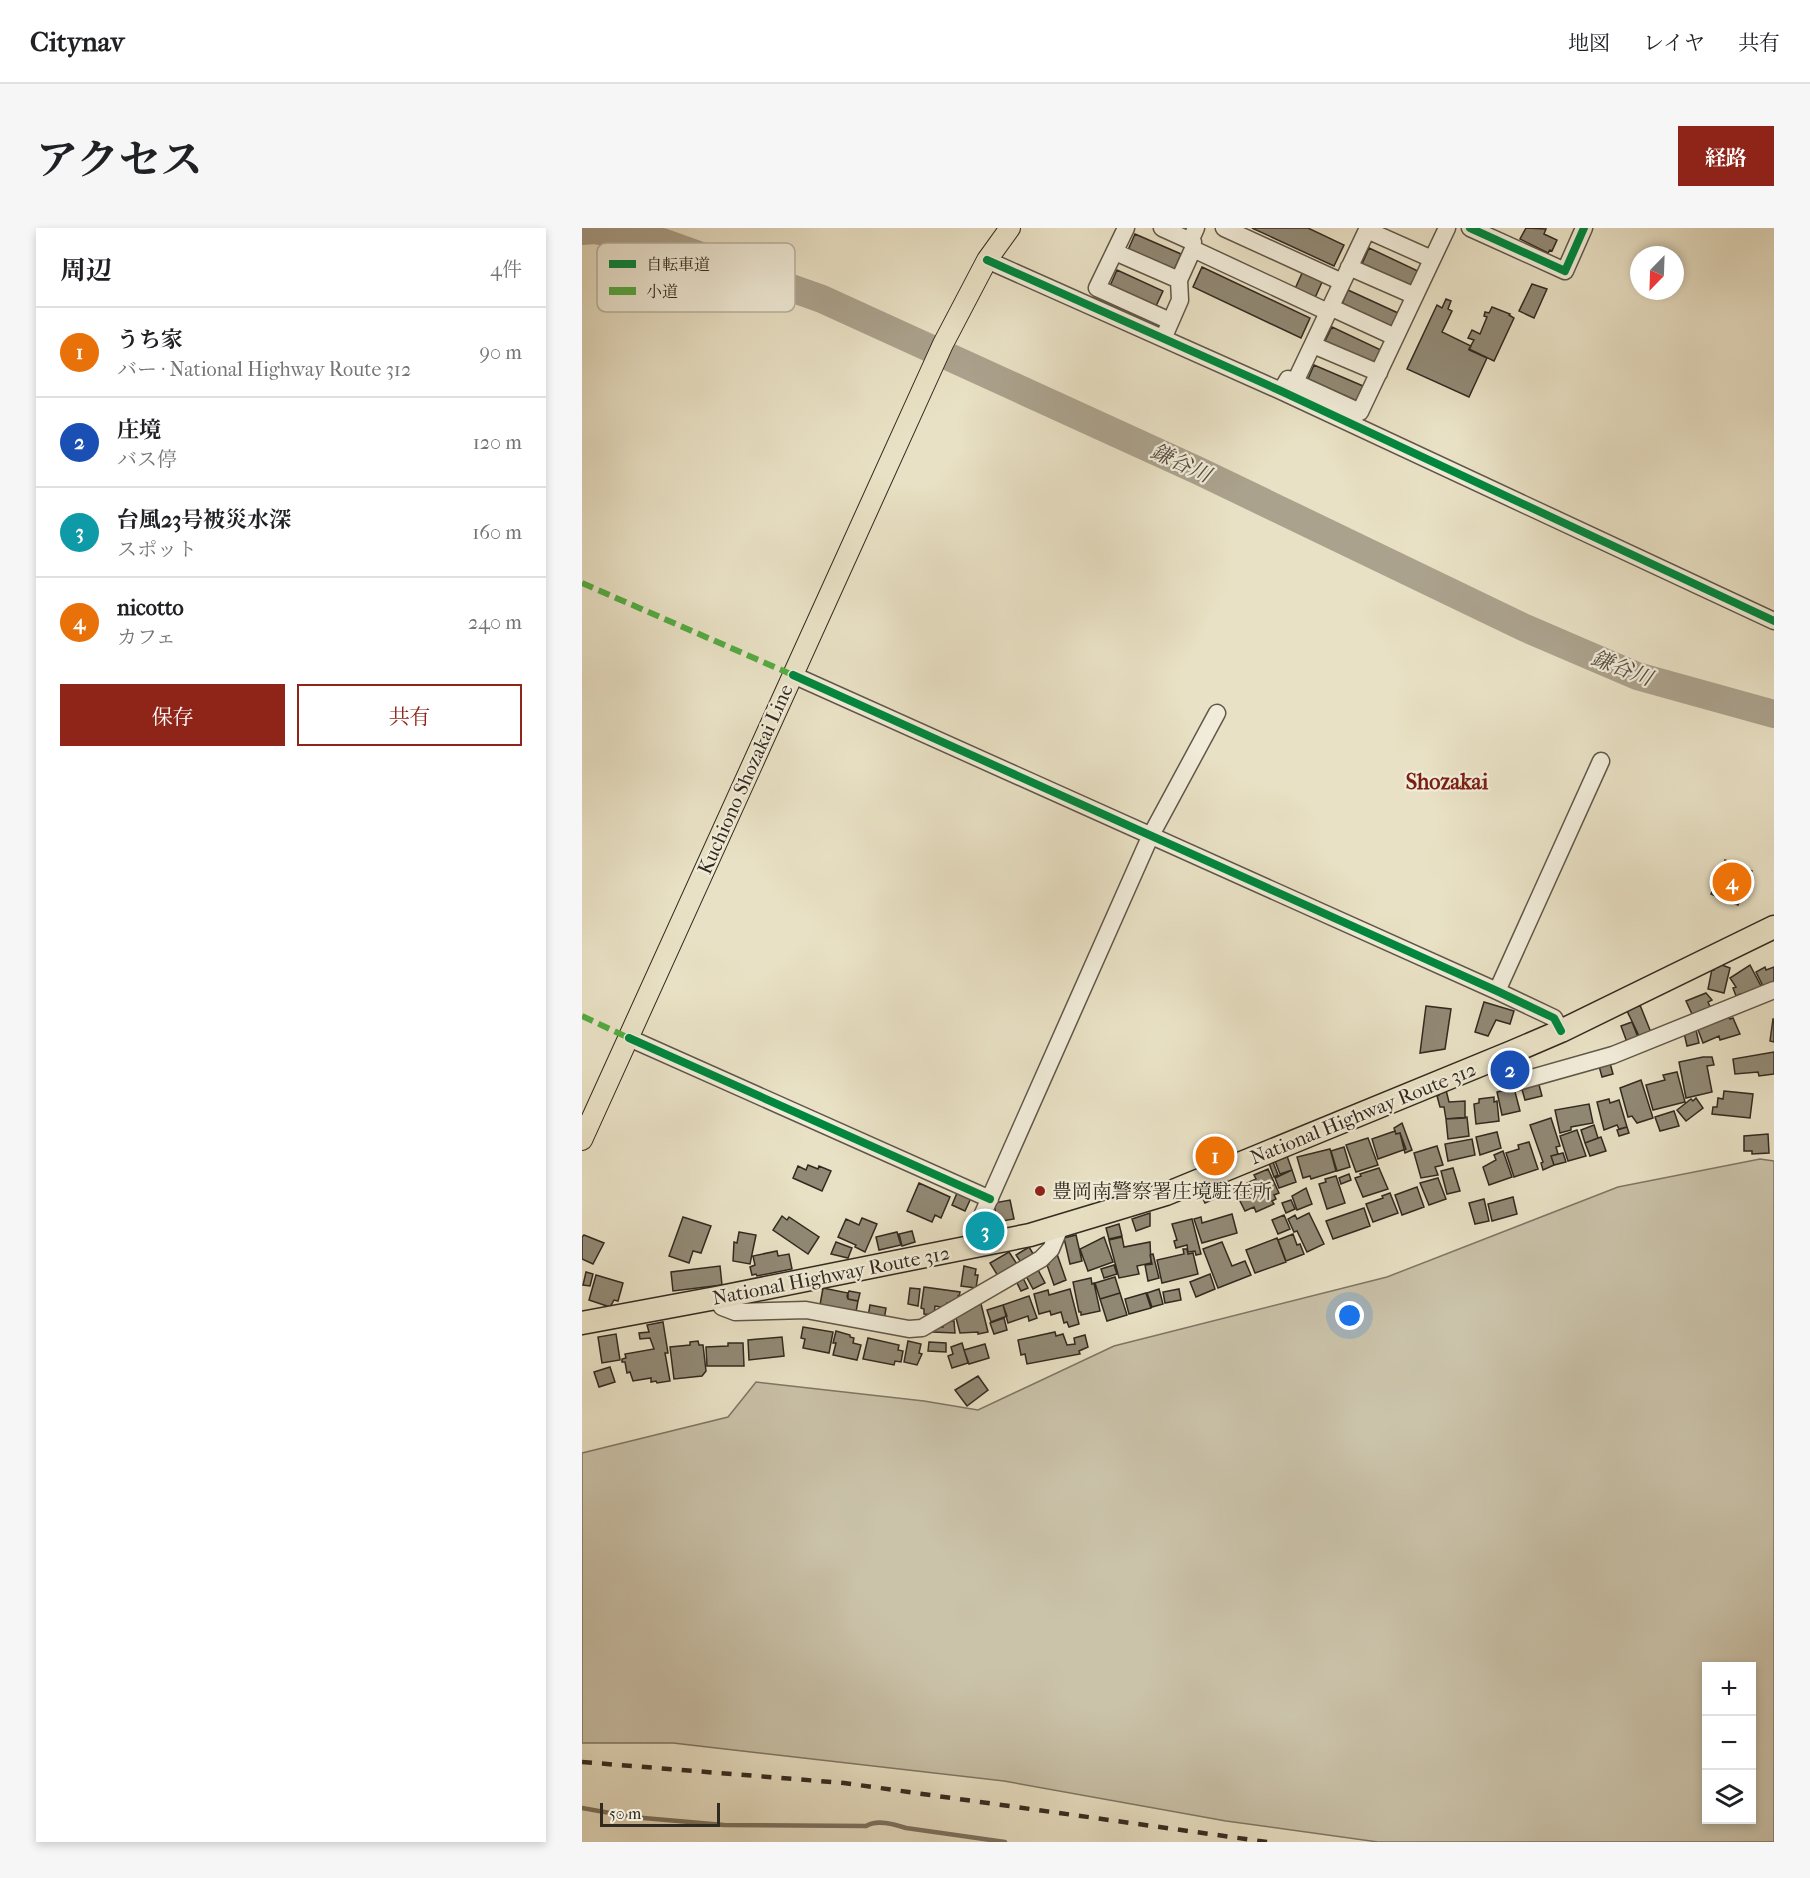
<!DOCTYPE html>
<html lang="ja">
<meta charset="utf-8">
<style>
body{margin:0;font-family:"IM FELL French Canon","Noto Serif JP",serif;background:#f6f6f6;color:#202124}
.controls{position:absolute;right:18px;bottom:18px;display:grid;overflow:hidden;border-radius:0px;box-shadow:0 3px 9px #0003}
.controls button{width:54px;height:54px;display:grid;place-items:center;padding:0;border:0;border-bottom:2px solid #e0e0e0;background:#fff;color:#202124;font:30px sans-serif}
.compass{position:absolute;left:1048px;top:18px;width:54px;height:54px;border-radius:50%;background:#fff;box-shadow:0 3px 9px #0003;rotate:203deg}
.scale{position:absolute;left:18px;bottom:15px;width:120px;box-sizing:border-box;padding-left:6px;border:3px solid #32291f;border-top:0;font-size:16px;line-height:21px;white-space:nowrap;color:#32291f;-webkit-text-stroke:4px #f1ecd9;paint-order:stroke}
.you{position:absolute;left:768px;top:1088px;width:21px;height:21px;margin:-15px;border:4px solid #fff;border-radius:50%;background:#1a73e8;box-shadow:0 0 0 9px #1a73e833}
.badge{display:grid;place-items:center;width:39px;height:39px;border-radius:50%;background:#8f2418;color:#fff;font-size:20px;font-weight:700}
.pin{position:absolute;translate:-50% -50%;border:3px solid #fff;box-shadow:0 2px 6px #0006}
.list{margin:0;padding:0;list-style:none}
h2{display:flex;justify-content:space-between;align-items:center;height:78px;margin:0;padding:0 24px;font-size:26px}
h2 small{font-size:20px;font-weight:400;color:#757577}
.list li{display:grid;grid-template-columns:39px 1fr auto;gap:18px;align-items:center;box-sizing:border-box;height:90px;padding:0 24px;border-top:2px solid #e0e0e0}
.list b{display:block;font-size:22px;white-space:nowrap}
.list p{margin:0;font-size:20px;white-space:nowrap;color:#757577}
.list em{font-size:20px;font-style:normal;color:#757577}
.actions{display:flex;gap:12px;padding:18px 24px}
.actions a{flex:1;padding:14px 0;border:2px solid #8f2418;border-radius:0px;text-align:center;font-size:21px;color:#8f2418}
.actions .main{background:#8f2418;color:#fff}
.icon{flex:none;width:33px;height:33px;fill:none;stroke:currentColor;stroke-width:2;stroke-linecap:round;stroke-linejoin:round}
.map{position:relative;flex:none;width:1192px;height:1614px;overflow:hidden;border-radius:0px}
header{display:flex;align-items:center;gap:36px;box-sizing:border-box;height:84px;padding:0 30px;background:#fff;border-bottom:2px solid #e0e0e0}
header strong{font-size:28px}
nav{display:flex;gap:33px;margin-inline-start:auto;font-size:21px}
.intro{display:flex;align-items:center;justify-content:space-between;box-sizing:border-box;height:144px;padding:0 36px}
h1{margin:0;font-size:42px}
.button{padding:15px 27px;border-radius:0px;background:#8f2418;color:#fff;font-size:21px;font-weight:700}
main{display:flex;gap:36px;padding:0 36px}
aside{flex:1;background:#fff;border-radius:0px;box-shadow:0 3px 9px #0003}
.map>svg:first-child{display:block}
</style>
<header>
<strong>Citynav</strong>
<nav><a>地図</a><a>レイヤ</a><a>共有</a></nav>
</header>
<div class="intro"><h1>アクセス</h1><a class="button">経路</a></div>
<main>
<aside>
<h2>周辺<small>4件</small></h2>
<ul class="list">
<li><span class="badge" style="background:#e8710a">1</span><div><b>うち家</b><p>バー · National Highway Route 312</p></div><em>90 m</em></li>
<li><span class="badge" style="background:#1a4fb4">2</span><div><b>庄境</b><p>バス停</p></div><em>120 m</em></li>
<li><span class="badge" style="background:#0f9aa8">3</span><div><b>台風23号被災水深</b><p>スポット</p></div><em>160 m</em></li>
<li><span class="badge" style="background:#e8710a">4</span><div><b>nicotto</b><p>カフェ</p></div><em>240 m</em></li>
</ul>
<div class="actions"><a class="main">保存</a><a>共有</a></div>
</aside>
<div class="map">
<svg width="1192" height="1614" viewBox="0 0 1192 1614">
<rect width="100%" height="100%" fill="#e9e1c5"/>
<filter id="stains"><feTurbulence type="fractalNoise" baseFrequency=".00333" numOctaves="4"/><feColorMatrix values="0 0 0 0 .2 0 0 0 0 .09 0 0 0 0 .02 0 0 0 .5 -.17"/></filter>
<radialGradient id="worn" r=".72"><stop offset=".6" stop-color="#630" stop-opacity="0"/><stop offset="1" stop-color="#630" stop-opacity=".3"/></radialGradient>
<path fill="#cac2a9" stroke="#7e7664" stroke-width="1.5" fill-rule="evenodd" d="M1178,931L1192,933V1614H796L644,1593L422,1553L91,1515H0V1225L146,1189L174,1154L342,1173L396,1182L532,1118L805,1049L1036,959ZM1124,1438H1170V1592H1124Z"/>
<g fill="none" stroke-linecap="round" stroke-linejoin="round">
<path stroke="#7b7261" stroke-width="4.5" d="M0,1580L50,1589L142,1597L284,1598C295,1591 312,1596 324,1600L423,1614"/>
<path stroke="#aba28d" stroke-width="28" d="M0,3L12,2L80,14L240,71L617,243L941,399L1055,448L1192,486"/>
</g>
<path fill="#918975" stroke="#32291f" stroke-width="1.5" d="M670,0H726L762,17L752,38Z
M944,0L964,1L962,6L975,12L970,23L968,22L966,25L938,11Z
M553,6L599,26L592,42L546,22Z
M787,20L836,43L829,59L780,36Z
M620,39L728,90L719,110L611,59Z
M535,42L581,63L574,78L528,58Z
M721,43L741,52L732,72L712,63Z
M950,56L965,61L952,90L937,83Z
M766,62L816,85L810,99L760,76Z
M864,71L869,73L866,81L870,83L860,104L889,118L887,122L905,130L887,169L825,141L855,77L860,80Z
M910,79L928,86L927,87L932,90L912,133L887,121L892,112L886,110L890,102L898,106L905,89L902,88L903,84L907,85Z
M750,99L799,122L793,136L743,113Z
M732,137L781,158L775,173L726,151Z
M1143,632L1170,643L1156,677L1129,666Z
M1137,736L1148,740L1142,765L1126,761L1130,741L1132,742L1133,737Z
M1168,737L1180,760L1160,770L1158,766L1154,768L1151,760L1154,759L1148,750Z
M1183,739L1184,742L1192,739V756L1182,760L1174,744Z
M1124,765L1130,772L1126,774L1129,781L1114,787L1113,785L1110,786L1104,773Z
M902,774L932,783L928,796L914,792L906,808L893,804Z
M1058,777L1070,807L1059,812L1045,783Z
M844,778L869,781L863,821L838,825Z
M1146,787L1148,791L1151,790L1158,806L1138,812L1137,808L1121,815L1115,799Z
M1191,791H1192V814L1188,813Z
M1050,794L1057,812L1046,817L1039,798Z
M1114,802L1117,815L1105,818L1102,805Z
M1192,824V846L1177,848L1176,844L1153,846L1151,831Z
M1121,829H1130L1132,837L1125,838L1130,864L1104,870L1097,834Z
M1028,835L1031,846L1020,849L1017,838Z
M1095,844L1103,874L1071,882L1064,857L1083,852L1081,847Z
M1059,852L1071,890L1055,895L1050,888L1046,889L1038,860Z
M956,853L960,868L943,872L939,858Z
M932,860L938,883L920,887L915,864Z
M864,862L867,874L883,873V890L864,891L862,879H858L855,868L857,867V864Z
M1142,863L1171,866L1168,890L1130,886L1131,879H1135L1136,870L1141,871Z
M912,869V874L915,873L917,893L894,896L892,876L897,875V871Z
M1114,870L1121,880L1104,893L1095,882L1109,871L1111,873Z
M1027,871L1028,875L1037,872L1045,899L1037,901L1035,897L1022,902L1015,874Z
M1007,876L1011,895L989,899V902L978,905L973,882Z
M1092,883L1097,898L1078,903L1073,889Z
M885,889L887,908L866,911L864,891Z
M969,890L978,918L974,919L976,926L969,928L972,937L961,942L959,935L961,934L948,897Z
M820,895L830,922L823,925L818,905L814,906L812,900Z
M1012,897L1016,910L1003,915L999,902Z
M1045,899L1047,905L1037,908L1035,902Z
M995,902L1004,928L986,933L978,908Z
M813,903L814,906L818,905L824,921L796,931L790,911Z
M915,904L919,920L898,927L894,909Z
M1186,906L1187,925L1170,926V923H1162V908Z
M1019,909L1024,923L1008,928L1003,915Z
M786,910L796,937L774,944L764,917Z
M890,911L893,927L866,933L863,916Z
M947,914L956,941L932,949L924,925L937,921L936,917Z
M639,916L641,921L644,920L648,930L624,939L618,926Z
M855,918L861,937L853,939L856,947L839,950L832,925Z
M762,919L768,939L755,943L749,923Z
M748,921L754,943L729,951L728,948L721,950L715,929Z
M921,923L930,949L907,957L901,939L914,932L912,927Z
M981,925L984,934L972,937L969,928Z
M705,928L710,942L698,946L693,933Z
M691,934L696,947L692,949L687,935Z
M226,937L236,941L237,938L249,943L240,963L211,950L216,938L224,942Z
M797,940L806,961L781,969L773,950L779,948L778,946Z
M871,940L878,963L865,966L859,943Z
M686,941L697,965L692,967L694,971L690,973L692,976L674,984L672,979L663,983L652,961L674,951L672,947Z
M710,942L714,954L697,960L693,950Z
M767,946L769,952L759,956L757,950Z
M754,948L763,975L745,981L737,956L744,954L743,951Z
M856,950L864,971L847,977L838,955Z
M337,955L368,969L359,990L353,987L350,994L325,983Z
M639,956L643,966L623,975L618,965Z
M835,959L842,979L820,987L813,967Z
M724,960L730,976L715,982L710,968Z
M375,965L389,970L383,983L370,977Z
M808,965L816,985L791,994L784,976L801,970L800,968Z
M931,969L935,986L910,993L906,976Z
M902,971L907,993L893,996L887,975Z
M428,972L432,991L415,994L412,975Z
M709,972L713,981L704,985L700,975Z
M782,980L788,998L751,1011L744,993Z
M568,985V998L554,1003L550,991Z
M727,985L742,1016L725,1024L715,1003L712,1004L706,991L713,987L715,991Z
M650,986L655,1005L620,1015L612,991L619,989L620,995Z
M702,987L708,1001L696,1006L690,992Z
M200,988L205,992L207,989L237,1009L226,1026L191,1002Z
M101,989L129,998L119,1025L111,1023L107,1035L87,1028Z
M280,990L295,996L283,1024L273,1019L274,1017L256,1009L264,991L277,997Z
M610,991L619,1026L614,1027L613,1023L606,1024L605,1017L594,1020L592,1013L595,1012L590,996Z
M537,996L540,1008L527,1011L524,1000Z
M330,1003L333,1014L320,1018L317,1006Z
M157,1004L174,1007L168,1036L151,1033L152,1014L155,1015Z
M315,1004L319,1017L297,1022L294,1009Z
M711,1006L715,1017L718,1016L722,1026L704,1033L696,1012Z
M2,1007L22,1015L11,1036L0,1031V1009Z
M494,1007L500,1033L488,1036L482,1010Z
M522,1009L531,1034L506,1043L498,1021Z
M540,1009L542,1019L568,1014L569,1035L555,1038L557,1046L537,1050L527,1012Z
M695,1010L704,1034L673,1045L664,1022Z
M254,1014L270,1020L266,1030L249,1026Z
M640,1014L650,1038L663,1033L669,1047L636,1060L621,1021Z
M447,1019L453,1029L440,1036L434,1027Z
M601,1021H605L606,1026L611,1025L616,1046L580,1055L575,1032L602,1026Z
M195,1023L196,1028L207,1026L210,1041L175,1048L174,1046L170,1047L168,1039L173,1037L171,1028Z
M427,1024L435,1036L416,1048L408,1035Z
M475,1026L484,1052L472,1057L465,1037L467,1036L465,1033Z
M571,1026L577,1050L566,1053L563,1037L570,1036L568,1027Z
M532,1037L535,1046L522,1050L519,1041Z
M138,1038L140,1057L91,1063L89,1044Z
M382,1038L394,1041L393,1047H396L394,1060L379,1058Z
M455,1040L463,1055L451,1061L443,1046Z
M4,1044L11,1046L8,1058L1,1057Z
M628,1046L633,1061L614,1069L608,1054Z
M14,1047L41,1055L36,1073L32,1072L28,1079L7,1072Z
M440,1048L446,1060L439,1063L433,1051Z
M533,1049L538,1065L518,1071L513,1055Z
M509,1050L510,1056L512,1055L518,1083L499,1087V1084H497L491,1054Z
M342,1059L378,1064L377,1069L376,1068L375,1074L365,1075V1080L353,1078L352,1087L342,1086V1081L339,1080Z
M241,1060L266,1065V1071L276,1073L274,1084L238,1077Z
M328,1060L338,1061L336,1078L326,1076Z
M488,1061L497,1096L487,1099L485,1094L482,1095L479,1084L469,1087L468,1083L457,1086L452,1066L466,1062L467,1067Z
M577,1061L581,1076L570,1079L565,1065Z
M597,1061L599,1072L583,1075L581,1064Z
M267,1063L278,1065L276,1073L266,1071L265,1068Z
M538,1065L545,1087L525,1093L518,1071Z
M564,1065L569,1080L547,1086L543,1071Z
M447,1068L455,1090L447,1093L446,1088L426,1095L421,1077Z
M399,1076L406,1104L396,1106V1104L378,1105L373,1086L383,1080Z
M288,1077L304,1080L302,1092L286,1089Z
M421,1077L425,1088L409,1094L405,1082Z
M422,1090L425,1102L412,1106L408,1095Z
M360,1093H372L373,1105L351,1104V1100L361,1099Z
M81,1094L86,1125H83L88,1153L75,1155L74,1153L69,1154V1150L51,1153L48,1144L45,1145L43,1134H40V1131L44,1130L43,1126L72,1121L68,1110L58,1111L57,1105L67,1104L65,1097Z
M221,1099L251,1104L247,1125L221,1120L223,1111L219,1110Z
M254,1103L268,1107V1109L272,1110L271,1115L279,1117L275,1132L251,1127L254,1115H251Z
M473,1104L474,1108L481,1106L485,1117L493,1116L492,1110L503,1107L506,1119L497,1123L498,1126L445,1136L443,1126L439,1127L436,1112Z
M34,1106L38,1132L20,1135L16,1109Z
M200,1109L202,1128L167,1132L166,1112Z
M286,1110L317,1117L316,1122L321,1123L319,1134L313,1133L312,1137L281,1131Z
M116,1113L117,1117H121L124,1143L120,1148L92,1151L88,1119L108,1117V1114Z
M326,1113L339,1116L337,1125L340,1126L335,1137L322,1134Z
M347,1114L364,1115V1124L346,1123Z
M146,1115H161L162,1138H125L124,1119L146,1118Z
M380,1115L386,1135L370,1140L366,1128L371,1126L369,1119Z
M403,1116L407,1130L387,1136L382,1122Z
M28,1139L33,1154L17,1159L12,1144Z
M396,1148L406,1162L385,1178L373,1162Z"/>
<g fill="none" stroke-linecap="round" stroke-linejoin="round">
<defs>
<path id="minor" d="M544,0L515,60L588,93
M580,0L611,14
M642,0L760,54
M888,0L983,43L1002,0
M785,2L850,31
M611,21L746,84
M533,24L597,52
M405,32L699,163L1192,393
M767,39L833,68
M748,79L813,109
M584,104L598,72L597,52L611,21L610,9L614,0
M731,117L797,145
M713,154L786,0
M699,163L706,151L778,184L865,0
M211,447L915,763L972,790L979,803
M915,763L1019,533
M47,810L408,971
M920,828L930,854H935L1031,827L1192,762
M393,1018L391,1010L395,999L568,609L635,485
M134,1070L140,1079L153,1084L224,1082L327,1101L340,1100L459,1031L469,1021L479,997"/>
<path id="major" d="M0,912L361,116L405,32L428,0"/>
<path id="highway" d="M0,1095L134,1070L448,1007L584,966L930,824L979,803L1192,699"/>
</defs>
<use href="#minor" stroke="#605748" stroke-width="19"/>
<use href="#major" stroke="#32291f" stroke-width="22"/>
<use href="#highway" stroke="#32291f" stroke-width="25"/>
<use href="#minor" stroke="#f1ecd9" stroke-width="16"/>
<use href="#major" stroke="#e9e1c5" stroke-width="20"/>
<use href="#highway" stroke="#e9e1c5" stroke-width="22"/>
<path stroke="#32291f" stroke-width="4.5" stroke-dasharray="10 10" stroke-linecap="butt" d="M0,1534L262,1555L685,1614"/>
<path stroke="#54ab43" stroke-width="6" stroke-dasharray="12 6" stroke-linecap="butt" d="M0,355L211,447
M0,788L47,810"/>
<defs>
<path id="cycleway" d="M888,0L983,43L1002,0
M405,32L699,163L1192,393
M211,447L915,763L972,790L979,803
M47,810L408,971"/>
</defs>
<use href="#cycleway" stroke="#f1ecd9" stroke-width="11"/>
<use href="#cycleway" stroke="#00873e" stroke-width="8"/>
</g>
<circle fill="#8f2418" stroke="#f1ecd9" stroke-width="2" cx="458" cy="963" r="6"/>
<g text-anchor="middle" stroke-width="4.5" stroke-linejoin="round" paint-order="stroke">
<g font-size="20" fill="#32291f" stroke="#f1ecd9">
<text transform="translate(163 551) rotate(-66)" y="7">Kuchiono Shozakai Line</text>
<text transform="translate(781 885) rotate(-22)" y="7">National Highway Route 312</text>
<text transform="translate(249 1047) rotate(-11)" y="7">National Highway Route 312</text>
</g>
<g font-size="20" fill="#32291f" stroke="#f1ecd9" text-anchor="start">
<text x="470" y="970">豊岡南警察署庄境駐在所</text>
</g>
<g font-size="21" font-style="italic" fill="#564d40" stroke="#f1ecd9">
<text transform="translate(599 235) rotate(25)" y="7">鎌谷川</text>
<text transform="translate(1040 440) rotate(21)" y="7">鎌谷川</text>
</g>
<g font-size="22" font-weight="bold" fill="#7a1f14" stroke="#f1ecd9">
<text x="865" y="561">Shozakai</text>
</g>
</g>
<rect x="15" y="15" width="198" height="69" rx="9" fill="#f1ecd9" stroke="#b8b2a1" stroke-width="1.5"/>
<rect x="27" y="32" width="27" height="8" fill="#00873e"/>
<rect x="27" y="59" width="27" height="8" fill="#54ab43"/>
<g font-size="16" fill="#32291f">
<text x="64" y="42">自転車道</text>
<text x="64" y="69">小道</text>
</g>
<rect width="100%" height="100%" filter="url(#stains)"/>
<rect width="100%" height="100%" fill="url(#worn)"/>
</svg>
<div class="controls">
<button>+</button>
<button>−</button>
<button><svg class="icon" aria-label="layers" viewBox="0 0 24 24"><path d="M12 4l9 5-9 5-9-5zM3 14l9 5 9-5"/></svg></button>
</div>
<svg class="compass" viewBox="-18 -18 36 36"><path d="M0-13l5 13h-10z" fill="#e53935"/><path d="M0 13l5-13h-10z" fill="#757577"/></svg>
<div class="scale">50 m</div>
<div class="you"></div>
<div class="pin badge" style="left:633px;top:928px;background:#e8710a">1</div>
<div class="pin badge" style="left:928px;top:842px;background:#1a4fb4">2</div>
<div class="pin badge" style="left:403px;top:1003px;background:#0f9aa8">3</div>
<div class="pin badge" style="left:1150px;top:654px;background:#e8710a">4</div>
</div>
</main>
